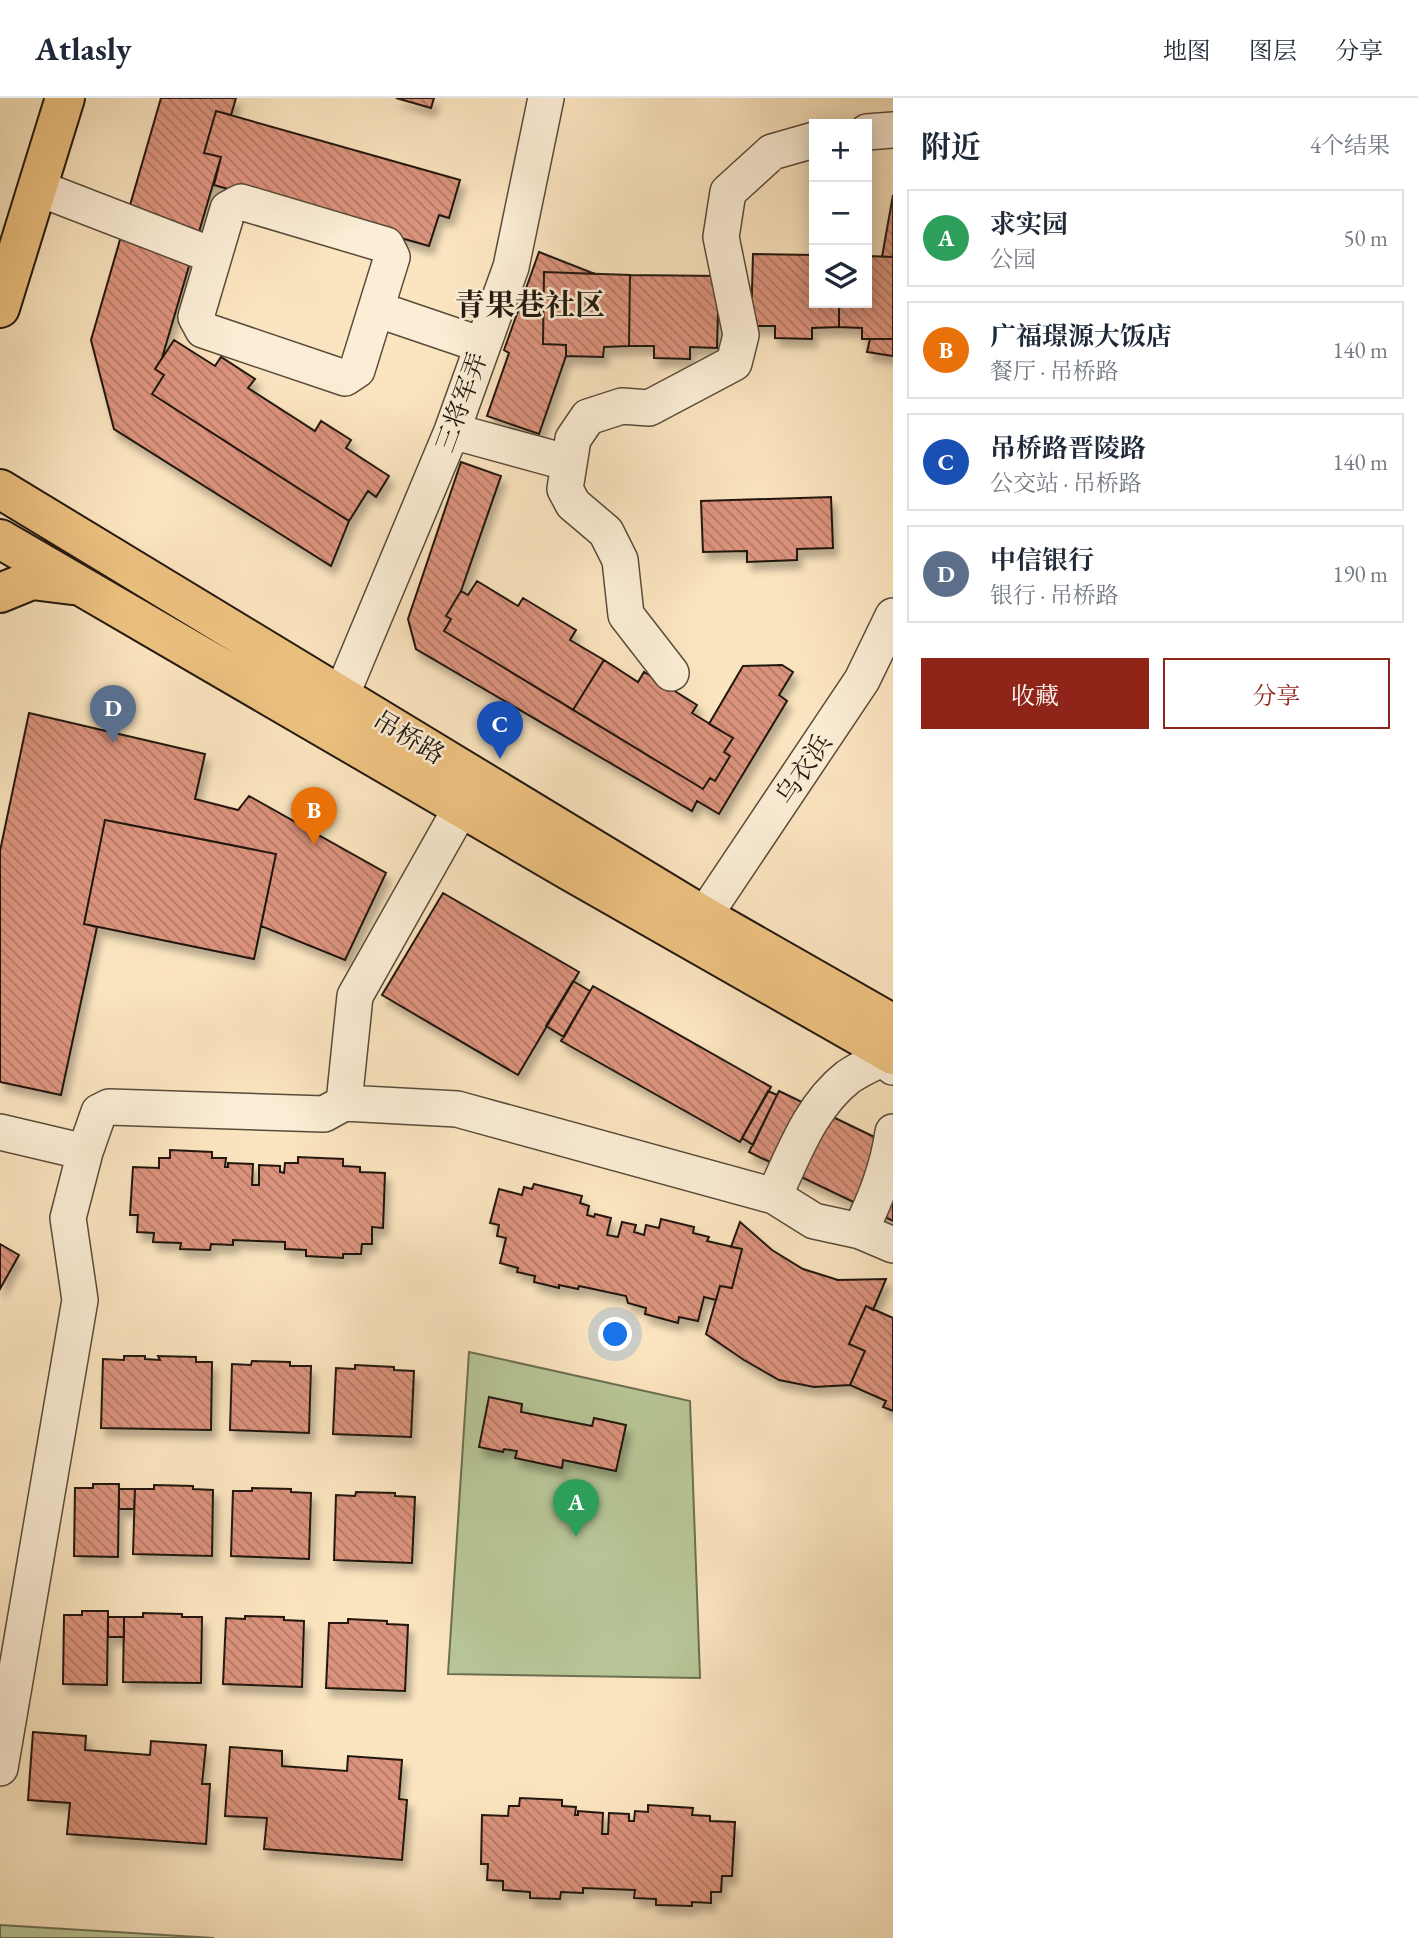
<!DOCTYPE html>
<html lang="zh">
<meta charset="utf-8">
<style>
body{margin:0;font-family:"EB Garamond","Noto Serif SC",serif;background:#f6f6f7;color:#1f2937}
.controls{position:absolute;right:21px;top:21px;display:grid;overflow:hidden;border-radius:0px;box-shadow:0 4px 18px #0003}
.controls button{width:63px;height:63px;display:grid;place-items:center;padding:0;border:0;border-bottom:2px solid #e0e1e3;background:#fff;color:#1f2937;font:35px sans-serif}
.you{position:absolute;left:616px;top:1237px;width:24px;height:24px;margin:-18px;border:5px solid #fff;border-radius:50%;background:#1a73e8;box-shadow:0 0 0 10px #1a73e833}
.badge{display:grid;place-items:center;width:46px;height:46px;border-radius:50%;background:#8f2418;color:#fff;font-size:23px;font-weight:700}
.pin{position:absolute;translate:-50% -58px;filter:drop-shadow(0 2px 4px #0008)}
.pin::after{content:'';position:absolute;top:37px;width:24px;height:21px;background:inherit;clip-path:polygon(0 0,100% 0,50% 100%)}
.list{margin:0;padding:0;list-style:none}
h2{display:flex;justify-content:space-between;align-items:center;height:91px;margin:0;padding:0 28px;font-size:30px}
h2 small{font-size:23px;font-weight:400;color:#747a83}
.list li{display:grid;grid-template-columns:46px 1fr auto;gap:21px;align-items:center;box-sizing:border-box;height:98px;margin:0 14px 14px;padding:0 14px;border:2px solid #e0e1e3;border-radius:0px}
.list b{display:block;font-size:26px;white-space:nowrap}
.list p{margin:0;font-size:23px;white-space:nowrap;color:#747a83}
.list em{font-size:23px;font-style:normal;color:#747a83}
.actions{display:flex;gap:14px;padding:21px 28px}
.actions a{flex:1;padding:16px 0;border:2px solid #8f2418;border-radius:0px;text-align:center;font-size:24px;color:#8f2418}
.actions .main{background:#8f2418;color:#fff}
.icon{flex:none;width:38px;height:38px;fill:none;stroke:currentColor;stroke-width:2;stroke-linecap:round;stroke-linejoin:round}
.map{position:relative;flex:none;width:893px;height:1840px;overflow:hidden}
header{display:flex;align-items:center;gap:42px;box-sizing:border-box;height:98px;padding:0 35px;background:#fff;border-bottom:2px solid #e0e1e3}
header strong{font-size:33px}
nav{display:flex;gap:38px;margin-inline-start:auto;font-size:24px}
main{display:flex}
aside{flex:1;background:#fff}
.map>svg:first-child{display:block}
</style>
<header>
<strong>Atlasly</strong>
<nav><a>地图</a><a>图层</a><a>分享</a></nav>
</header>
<main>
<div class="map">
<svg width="893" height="1840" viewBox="0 0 893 1840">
<defs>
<pattern id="building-back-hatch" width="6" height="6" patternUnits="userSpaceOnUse" patternTransform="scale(1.75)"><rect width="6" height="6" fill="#dc937d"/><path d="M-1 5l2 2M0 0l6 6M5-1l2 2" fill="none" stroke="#b27765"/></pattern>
<filter id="shadow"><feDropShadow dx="4.5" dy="8" stdDeviation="3.5" flood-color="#0004"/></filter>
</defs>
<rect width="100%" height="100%" fill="#fbe5c0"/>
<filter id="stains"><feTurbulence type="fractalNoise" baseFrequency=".00286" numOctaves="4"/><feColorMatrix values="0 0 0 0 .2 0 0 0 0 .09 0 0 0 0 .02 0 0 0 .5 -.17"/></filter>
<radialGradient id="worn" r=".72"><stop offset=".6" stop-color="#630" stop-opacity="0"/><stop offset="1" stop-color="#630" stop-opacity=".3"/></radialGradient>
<path fill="#b8c697" stroke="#6c6f52" stroke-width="2" d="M469,1254L690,1303L700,1580L448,1576Z
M0,1827L214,1840H0Z"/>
<path fill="url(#building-back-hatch)" stroke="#21180e" stroke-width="2" filter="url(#shadow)" d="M161,0H236L231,17L216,13L204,55L221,59L162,260L155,271L164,277L152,296L349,423L331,468L114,331L91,242Z
M396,0H434L431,10Z
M216,13L460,82L449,120L439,117L429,148L214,87L221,59L204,55Z
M893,97V159H882Z
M539,154L595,176L544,174L543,246L566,247V258L539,336L487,318L509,255L504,252Z
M753,156L814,157V205H839V229L812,230V241L775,240V228H751Z
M867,158L893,159V241H862V230L839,229V205H867Z
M544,174L630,177L629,248L604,249L603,259L566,258V247L543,246Z
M630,177L719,178L717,250L690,249V261L654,260V248H629Z
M870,241H893V258L867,254Z
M174,242L215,268L221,259L255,281L248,290L315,333L321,323L351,342L346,350L389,378L376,399L368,393L349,423L152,296L164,277L155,271Z
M461,364L501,378L461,493L446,518L451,521L444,533L703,691L710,680L715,683L730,658L724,654L733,640L709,626L743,568L782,567L793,574L779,597L787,603L719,716L697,703L692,713L416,551L408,521Z
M831,399L833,450L797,451V462L747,464V453L703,454L701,403Z
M477,483L518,508L523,500L576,532L570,542L604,562L573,612L444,533L451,521L446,518L461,493L468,497Z
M604,562L638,584L644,574L697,607L692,615L733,640L724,654L730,658L715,683L710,680L703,691L573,612Z
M29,615L205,656L195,701L238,712L249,698L386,775L345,862L261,828L276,756L105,722L84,826L97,829L61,997L0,984V753Z
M105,722L276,756L254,861L84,826Z
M443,795L579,874L518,977L382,897Z
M573,883L590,893L564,939L546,928Z
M593,888L771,989L740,1044L561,943Z
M768,993L777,997L753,1047L742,1040Z
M779,993L893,1048V1123L749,1054Z
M170,1052L212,1054V1060H226L225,1069H228V1065L253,1066L252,1087H259V1067L280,1068V1074L284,1075L285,1065H298V1059L343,1061V1068L360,1069V1074L385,1075L383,1130L372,1129V1146H362L361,1156H343V1160L306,1158V1152L285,1151V1144L233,1142V1147L211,1146L210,1152L180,1151L181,1145L153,1144L154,1135L137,1134L138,1117H130L133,1069L159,1070V1060H170Z
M534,1086L582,1098L580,1105L589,1108L587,1117L594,1119L595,1116L611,1120L607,1137L618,1139L622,1124L636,1127L634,1134L644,1137L646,1127L659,1130L661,1121L694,1129L693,1135L709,1139L707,1143L742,1151L732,1190L720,1188L716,1202L704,1199L698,1223L679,1219L678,1225L645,1216L646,1210L628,1205L626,1198L579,1188L578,1191L559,1187V1190L534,1184L535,1178L517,1174L518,1170L500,1165L506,1140L497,1138L499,1127L490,1125L499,1091L522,1097L524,1089L532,1091Z
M740,1124L772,1152L803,1171L838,1182L886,1181L873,1212L866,1208L849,1246L865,1253L850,1287L814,1289L779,1282L744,1262L706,1236L720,1188L732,1190L742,1151L731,1149Z
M0,1146L19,1157L0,1191Z
M866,1208L893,1220V1313L883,1309L886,1303L850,1287L865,1253L849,1246Z
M124,1258H145V1261L160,1262L158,1258L196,1259V1264H212L211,1332L101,1330L103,1261L124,1262Z
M252,1263L290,1264V1268H311L309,1335L230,1332L232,1266L251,1267Z
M355,1267L394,1269V1272L414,1273L411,1339L333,1336L336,1270L355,1271Z
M489,1299L522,1306L521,1314L592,1328L594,1320L626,1327L616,1373L563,1362L562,1370L515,1360L517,1353L504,1351L503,1354L479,1349Z
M93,1386H119L118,1459L74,1458L75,1390H93Z
M154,1387L193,1388V1391L213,1392L212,1458L133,1456L135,1391H154Z
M252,1390L291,1391V1394L311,1395L309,1461L231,1458L233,1393H252Z
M119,1391H135L134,1411H119Z
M356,1394L395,1395V1398L415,1399L412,1465L334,1462L336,1397L355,1398Z
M82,1513H108L107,1587L63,1586L64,1517H82Z
M143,1515L182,1516V1519H202L201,1585L123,1584L124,1519H143Z
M245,1518L284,1519V1522L304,1523L302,1589L223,1586L226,1520L245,1521Z
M108,1519H124V1539H108Z
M348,1521L387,1523V1526L408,1527L405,1593L326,1590L329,1525H348Z
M33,1634L86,1638L85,1652L150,1657L151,1643L206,1647L202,1686H210L206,1746L67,1736L70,1705L28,1702Z
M230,1649L282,1653V1668L347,1673L348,1658L402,1662L399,1701L407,1702L402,1762L264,1751L267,1720L225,1718Z
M520,1700L562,1702V1708L576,1709L575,1717H578V1713L603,1715L602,1736H608L609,1715L629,1716V1723H634L635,1713L648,1714V1707L693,1710L692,1717L710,1718V1723L735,1724L732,1778H722L721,1794H711V1805L692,1804V1808L656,1807V1801L634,1800L635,1792L583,1790V1795L561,1794L560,1801L530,1800V1794L503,1792V1783L487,1782L488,1766H481L482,1717L508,1718L509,1708H519Z"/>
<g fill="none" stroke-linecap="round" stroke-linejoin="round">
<defs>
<path id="minor" d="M867,34L893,32
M38,90L214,158
M241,104L386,147L392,159L357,272L345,280L203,232L196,219L228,111Z
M376,211L482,247
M452,333L569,365
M671,575L626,517L620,462L606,434L573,406L565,391L573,341L588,319L622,308L649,310L734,265L741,237L721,139L728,94L772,54L814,42
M341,598L452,333L511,169L546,0
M704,818L862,582L893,518
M344,1005L457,1011L774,1098L814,1123L860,1133L893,1147
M0,1034L85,1054
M774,1098C794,1056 810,1009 848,979C861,970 878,963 892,956L893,969
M860,1133C876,1100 888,1070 893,1034
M0,1670L80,1202L68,1120L85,1054L99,1014L109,1009L324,1016L344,1005L355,898L461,710"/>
<path id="major" d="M0,210L65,0
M0,391L704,818L893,926
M0,441L570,773L893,957
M0,495L32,482L72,487"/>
</defs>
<use href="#minor" stroke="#584b3a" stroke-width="38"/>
<use href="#major" stroke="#21180e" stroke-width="42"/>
<use href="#minor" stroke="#fceed6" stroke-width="35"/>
<use href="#major" stroke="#eec280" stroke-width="38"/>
</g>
<g text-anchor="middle" stroke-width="5" stroke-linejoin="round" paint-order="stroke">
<g font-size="26" fill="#21180e" stroke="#fceed6">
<text transform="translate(461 304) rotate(-70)" y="9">三将军弄</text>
<text transform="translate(409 639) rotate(31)" y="9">吊桥路</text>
<text transform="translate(803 671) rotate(-56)" y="9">乌衣浜</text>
</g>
<g font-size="30" font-weight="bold" fill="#21180e" stroke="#fceed6">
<text x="530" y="217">青果巷社区</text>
</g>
</g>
<rect width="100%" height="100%" filter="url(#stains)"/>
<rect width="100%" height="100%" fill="url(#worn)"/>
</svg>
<div class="controls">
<button>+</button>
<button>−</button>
<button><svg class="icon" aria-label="layers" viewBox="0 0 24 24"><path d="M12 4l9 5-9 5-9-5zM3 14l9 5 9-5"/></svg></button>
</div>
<div class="you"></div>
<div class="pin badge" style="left:576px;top:1439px;background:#2e9e5b">A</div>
<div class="pin badge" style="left:314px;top:747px;background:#e8710a">B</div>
<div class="pin badge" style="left:500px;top:661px;background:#1a4fb4">C</div>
<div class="pin badge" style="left:113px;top:645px;background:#5c6f8a">D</div>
</div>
<aside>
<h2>附近<small>4个结果</small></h2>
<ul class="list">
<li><span class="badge" style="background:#2e9e5b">A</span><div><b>求实园</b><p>公园</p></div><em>50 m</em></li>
<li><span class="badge" style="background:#e8710a">B</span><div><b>广福璟源大饭店</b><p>餐厅 · 吊桥路</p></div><em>140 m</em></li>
<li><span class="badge" style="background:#1a4fb4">C</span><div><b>吊桥路晋陵路</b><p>公交站 · 吊桥路</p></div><em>140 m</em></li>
<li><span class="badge" style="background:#5c6f8a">D</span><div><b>中信银行</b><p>银行 · 吊桥路</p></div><em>190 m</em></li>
</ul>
<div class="actions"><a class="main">收藏</a><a>分享</a></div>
</aside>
</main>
